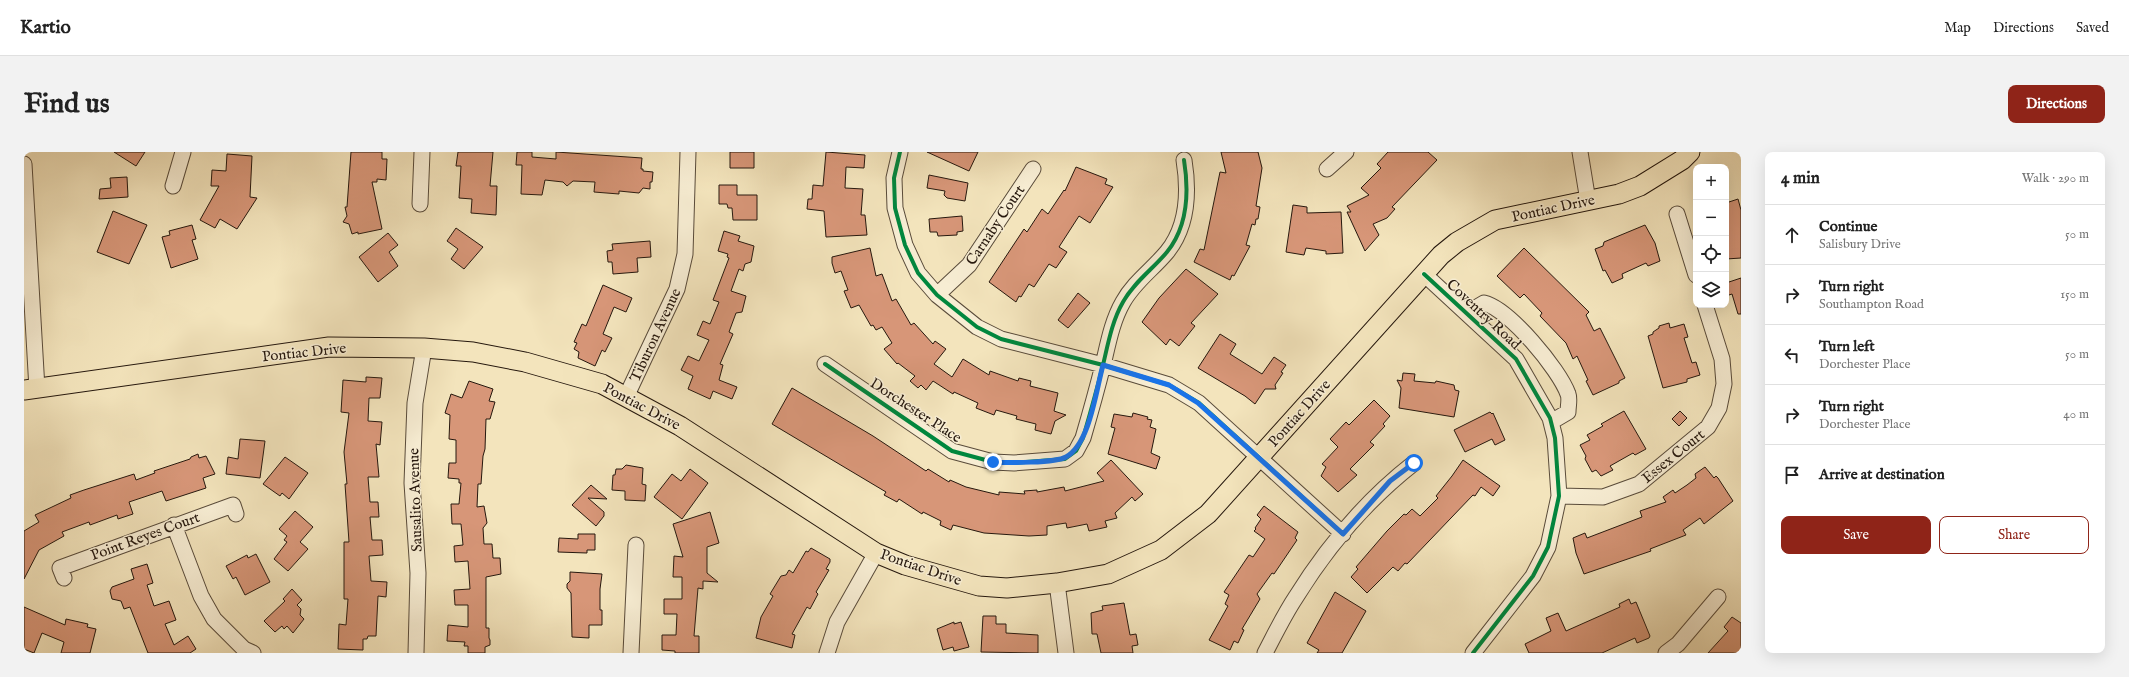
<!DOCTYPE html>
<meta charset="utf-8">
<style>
body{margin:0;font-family:"IM FELL English",serif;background:#f2f2f2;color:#222}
.controls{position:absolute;right:12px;top:12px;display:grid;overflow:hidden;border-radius:8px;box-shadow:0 4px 16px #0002}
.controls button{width:36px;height:36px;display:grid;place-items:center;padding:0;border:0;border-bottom:1px solid #e0e0e0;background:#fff;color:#222;font:20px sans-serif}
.stop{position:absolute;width:12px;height:12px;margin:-9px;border:3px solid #1a73e8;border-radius:50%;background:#fff}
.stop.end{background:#1a73e8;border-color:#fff;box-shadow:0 1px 4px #0008}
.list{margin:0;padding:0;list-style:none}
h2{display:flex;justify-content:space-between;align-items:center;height:52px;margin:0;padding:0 16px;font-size:17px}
h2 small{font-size:13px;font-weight:400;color:#767676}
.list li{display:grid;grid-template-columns:26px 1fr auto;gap:12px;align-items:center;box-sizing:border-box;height:60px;padding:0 16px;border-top:1px solid #e0e0e0}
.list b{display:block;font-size:15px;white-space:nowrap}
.list p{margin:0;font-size:13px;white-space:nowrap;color:#767676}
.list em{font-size:13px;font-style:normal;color:#767676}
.actions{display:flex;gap:8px;padding:12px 16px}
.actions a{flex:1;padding:9px 0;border:1px solid #8f2418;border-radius:8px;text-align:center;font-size:14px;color:#8f2418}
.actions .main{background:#8f2418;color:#fff}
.icon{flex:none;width:22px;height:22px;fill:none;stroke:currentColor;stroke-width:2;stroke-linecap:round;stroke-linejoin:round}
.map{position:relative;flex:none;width:1717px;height:501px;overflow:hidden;border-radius:8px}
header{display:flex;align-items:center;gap:24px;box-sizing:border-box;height:56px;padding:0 20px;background:#fff;border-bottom:1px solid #e0e0e0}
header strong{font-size:19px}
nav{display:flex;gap:22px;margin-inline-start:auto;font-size:14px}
.intro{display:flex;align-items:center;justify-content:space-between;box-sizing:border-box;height:96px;padding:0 24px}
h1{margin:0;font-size:28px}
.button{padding:10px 18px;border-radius:8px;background:#8f2418;color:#fff;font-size:14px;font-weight:700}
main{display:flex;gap:24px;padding:0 24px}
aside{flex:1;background:#fff;border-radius:8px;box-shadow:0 4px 16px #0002}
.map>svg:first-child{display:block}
</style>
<header>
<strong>Kartio</strong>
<nav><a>Map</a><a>Directions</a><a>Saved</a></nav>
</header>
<div class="intro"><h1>Find us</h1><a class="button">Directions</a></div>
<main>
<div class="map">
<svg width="1717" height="501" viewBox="0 0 1717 501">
<rect width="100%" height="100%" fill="#f3e4bc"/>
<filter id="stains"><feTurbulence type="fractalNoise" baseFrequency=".005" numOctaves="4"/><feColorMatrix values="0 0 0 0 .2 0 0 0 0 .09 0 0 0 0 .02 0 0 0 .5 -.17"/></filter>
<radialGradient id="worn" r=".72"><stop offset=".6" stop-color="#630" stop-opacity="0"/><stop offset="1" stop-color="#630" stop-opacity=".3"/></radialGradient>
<path fill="#d79678" stroke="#26180e" d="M90,0H121L112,14Z
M327,0H358V7H363L362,28L353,27V30H348L358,77L334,82V80L328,82L325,72L319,70L323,64L321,55H323Z
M434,0H469L466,34H473L472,63L447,61L448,47L435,46L437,14H432Z
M493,0H508V5L532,7V0L618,6L617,17H619V19L629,20L628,30H626V37L619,36L615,41L595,39V42L570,40L571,30L549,29L543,34L539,30L521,28L518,43L497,42L498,13H492Z
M706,0H730V16H706Z
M802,0L841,3L840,16L822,15L821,36L839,37L837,63H841L843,83L802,85L800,59L783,57L784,47H788L789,33L799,34Z
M903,0H954L945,19Z
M1197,0H1234L1238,16L1232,54L1236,55L1234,67H1232L1231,73L1228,72L1222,93L1226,94L1210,124L1208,123L1206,128L1170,110L1176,97L1180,98L1196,20L1202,21Z
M1364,0H1404L1413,8L1368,55L1371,57L1363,66L1349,72L1355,83L1341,99L1323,60H1327L1323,54L1345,43L1337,36L1357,16L1353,12Z
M203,2L228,4L226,45L233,46L213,77L196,67L191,76L176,68L195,34H187L188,18L202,19Z
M1052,15L1083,27L1081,32L1089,35L1066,71L1055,64L1035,95L1043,100L1032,116L1025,112L1010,135L1005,132L997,145L995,144L992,150L965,130L1000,77L1003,80L1018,57L1024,62L1040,38L1041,39Z
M905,23L944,31L941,49L923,46L920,43L921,39L903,36Z
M103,25L104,45L75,47L76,37L87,36L86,26Z
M695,33H713V43H733V68H709L708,56H704L703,52H695Z
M1714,47L1717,58V106L1702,107V51Z
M1269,53L1283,55V61L1317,60L1319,101L1302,102V99L1282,96L1280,103L1262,100Z
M89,59L123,73L105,112L73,100Z
M938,64L939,79L933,80V83L914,84L913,80H906L905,67Z
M168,73L172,87L168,88L174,107L147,116L138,85L146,83L145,79Z
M1621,73L1631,91L1636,109L1624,114L1622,111L1598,122L1599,126L1588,131L1581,118L1579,119L1571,97L1579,94L1580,90Z
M432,76L459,95L440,117L427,107L434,97L423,89Z
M700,79L716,84L714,89L730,94L727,110L721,112L719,119L715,117L707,139L722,144L718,160L712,161L705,180L709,182L696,212L699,213L695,228L713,235L708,247L689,239L686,247L664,237L669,224L657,218L664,204L675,209L685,188L673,183L679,169L686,172L695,150L689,148L705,106L703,105L704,102L694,99Z
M364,81L374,93L365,100L374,114L354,130L335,105Z
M626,89L627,105L613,106L614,120L589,122L588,110H584L583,99L589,98L588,92Z
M846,96L852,124L858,122L868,149L872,147L887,173L890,171L909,192L911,189L922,197L910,212L928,225L939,207L965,223L966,219L994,229L995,226L1007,229L1006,234L1034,241L1030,259L1042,263L1031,269L1027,282L1011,278L1012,272L992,267L993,264L972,258L970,263L952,256L954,251L930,240L929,242L909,229L902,238L897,233L894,236L886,229L891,224L874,211L873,212L860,197L868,191L858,175L852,178L849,173L847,174L835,153L827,156L820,139L824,138L817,119L811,121L808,111V105Z
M1500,96L1565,160L1562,163L1570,179L1576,176L1601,226L1595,229V231L1569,243L1562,229L1564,228L1553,204L1549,207L1542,191L1516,164L1518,161L1500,142L1496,146L1473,124Z
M1162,117L1194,142L1167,171L1171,174L1155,194L1146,187L1142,193L1118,170L1135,146Z
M1717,126V162H1714L1708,142L1702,144V131Z
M579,133L608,146L602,160L590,155L579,182L588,186L581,200L578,198L571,214L554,206L555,200L550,197L553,191L550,190L558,172L562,174Z
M1054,141L1066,151L1044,176L1034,168Z
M1645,171L1646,176L1660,172L1664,185L1660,186L1668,211L1672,210L1676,223L1663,227V230L1639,236L1624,184L1629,182V180L1635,176V174Z
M1196,182L1212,192L1206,202L1238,222L1250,205L1262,213L1257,220L1259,221L1251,233L1252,237H1241L1231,252L1221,244L1174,216Z
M1379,221L1391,222L1390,229L1411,231L1412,229L1430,233L1431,238L1435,239L1430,265L1375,256L1377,236L1373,228L1378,229Z
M342,225L358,226L356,246H345L344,269L358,270L356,293L352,292L355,325H344L346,350H354L355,365H346L348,388H358L359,403L345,404L347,429L363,430L362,445L354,444L352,484H344L343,487H339V498L314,497L315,472L322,473L324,447H320V390H325L321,332H323L320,300L325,261L317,260L319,228L342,230Z
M445,229L469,237L465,249L471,250L466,267H462L461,297L459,304L457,332H454L453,355L460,354L463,371L459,376L460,392H468L469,406H476L477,422L462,425V476H465V486L466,488V493L461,495V501H444V494H440L441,490L423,489L424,473L444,475V453H431L430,438L446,437L444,409L431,410L430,394L439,393L437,372H428L427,352H435L437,331H435V327L424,326L425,311H432V288L425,287L426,263L421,261L427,242L438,246Z
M768,236L849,284L902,319L904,317L925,330L926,328L942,335L975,343V340L1001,342L1000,339L1013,338V340L1040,335L1041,339L1080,329L1073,321L1087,308L1119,342L1111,349L1108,345L1091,361L1093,366L1081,369L1083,375L1065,379L1063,372L1043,376L1042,371L1023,374V383L1005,384L960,381L929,373L927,378L916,373L917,369L899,360L898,362L875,347L873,350L860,343L862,340L748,272Z
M1350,248L1366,264L1359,272L1361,274L1346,290L1350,293L1326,317L1333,323L1314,340L1297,324L1302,315L1298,312L1314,295L1306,287L1322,270L1325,273Z
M1600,259L1622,297L1611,303L1609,301L1586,314L1589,318L1577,324L1572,318L1568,320L1561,307L1562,304L1556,293L1566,288L1563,283L1579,274L1577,272Z
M1656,259L1663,266L1655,274L1648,267Z
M1466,260L1468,262L1469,261L1481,288L1471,293L1468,287L1441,300L1430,278Z
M1109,261L1124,265L1123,267L1128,268L1126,275L1132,277L1127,301L1136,305L1132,317L1084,302L1091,276L1087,275L1090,262L1108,265Z
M216,287L241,289L236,326L202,322L204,305L214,307Z
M174,302L175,306L182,304L191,322L179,326L182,336L142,349L138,339L105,350L109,362L94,367L93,363L66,373L65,370L38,380L40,384L15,398L0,427V379L15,370L11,363L47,346L46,343L60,338L110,322L112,328L131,321L130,319L166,307L167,305Z
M261,305L284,321L265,347L258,341L256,344L239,332Z
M1439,308L1476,334L1469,344L1457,335L1451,344L1449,343L1383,412L1381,411L1374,419L1369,415L1343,441L1327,425L1334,417L1332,415L1363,379L1380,362L1382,363L1388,357L1396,364L1414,346L1412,344L1428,324Z
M602,313L619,316L618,332L622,333L621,349L601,348V339L588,338L589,323H591L592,317H598Z
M1681,315L1690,326L1692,324L1694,326L1709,349L1680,372L1676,366L1659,378L1662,383L1626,397L1627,399L1560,422L1552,401L1549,386L1561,381L1563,386L1618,365L1616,359L1642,350L1639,345L1649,338L1651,341L1663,333L1672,326L1671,322Z
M666,317L684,331L658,367L630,345L648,322L657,329Z
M567,333L583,347L564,346L580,360V364L572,374L548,353Z
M1240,354L1274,380L1271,386L1273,388L1250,422L1248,421L1233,442L1236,447L1218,477L1220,478L1214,491L1210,489L1206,498L1185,488L1204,454L1201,452L1205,443L1200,440L1225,403L1229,405L1241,387L1230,379L1232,377L1231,376L1237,367L1233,363Z
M271,359L289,375L276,390L284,397L264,419L250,407L263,390L260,388L263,384L255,377Z
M686,360L695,391L683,395V421L694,430L679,429V437L674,436L670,484H675V501H651V499L638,498V483H652L653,462H640V447H658V425H649L650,404L659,405L649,372Z
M554,382H571V398H563V401L534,400L535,386L554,387Z
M787,396L806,407V410L802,417L805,418L792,440L794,442L786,457L783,455L768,482L771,483L768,496L732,486L737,465L749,444L746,442L757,424L762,423L765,418L769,421L782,399L784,400Z
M232,402L246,430L221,443L212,425L209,427L202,414L223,403L224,406Z
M123,412L129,431L123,433L130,454L145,449L152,468L141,472L150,493L164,484L172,497L166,501H124L106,455L100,457L97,449L88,447L86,439L88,435L110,427L107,417Z
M546,420L578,422L576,437V458H578V473H565V486L548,485L547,441L543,436V432L546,429Z
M268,437L278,448L273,453L277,457L276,463L280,467L269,481L263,474L260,477L258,474L251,480L240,469L261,449L259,447Z
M1311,440L1342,459L1318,501H1293L1295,498L1283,491Z
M1605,447L1607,452L1612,450L1626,484L1625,486L1613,491L1611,486L1578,501H1505L1501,492L1527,479L1522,466L1534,461L1542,479L1596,455L1595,452Z
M1100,451L1106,483L1112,482L1114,493L1108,494L1109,501H1077L1073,482H1068L1067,461L1079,458L1078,454Z
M0,455L41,473L42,467L64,472L63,475L72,477L66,501H37L40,490L18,481L10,501L0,497Z
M959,464H972V472H982V481L1014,483V501L957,500Z
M1708,465L1717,471V501H1684L1704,479L1700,475Z
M930,470V472L937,470L945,495L930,499L929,495L919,498L913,477Z"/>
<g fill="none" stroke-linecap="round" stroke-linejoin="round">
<defs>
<path id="minor" d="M876,0L870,26L871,56L881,93L894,121L913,143L953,175L977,187L1079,213L1145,233L1175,251L1319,382
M1556,0L1564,49
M0,12L13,237
M1303,17L1322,0
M149,34L159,0
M396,52L398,0
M1653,62L1672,123
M1400,122L1492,207L1526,266L1531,286L1535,344L1524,395L1509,424L1449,501
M913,143L945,113L1009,17
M1443,161L1460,151C1485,157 1535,217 1544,242C1546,247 1544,254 1544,260L1527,270
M801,212L928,299L969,310L990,311L1041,307L1052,299L1059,286C1066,262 1073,237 1079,213C1084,192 1088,169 1099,150C1110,130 1129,117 1143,100C1164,74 1165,39 1160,8
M602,245L653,137L661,102L664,0
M1535,344L1579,345L1615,332L1684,275L1695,256L1700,232L1698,207L1681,153
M150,373L177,444L190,467L220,497L229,501
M40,426L36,416L209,353L212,362
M1033,431L1042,501
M392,501L394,421L388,331L391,251L400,196
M607,501L612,393
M803,501L813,470L852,401
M1241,501C1251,482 1260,463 1272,445C1303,395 1344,347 1390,311
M1642,501L1654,492L1694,445"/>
<path id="major" d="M0,238L305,195L400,196L449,200L501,210L578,232L656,274L852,401L881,413L955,434L983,436L1033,431L1084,422L1137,398L1184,362L1417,103L1433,90L1471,68L1595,42L1616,34L1658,8L1666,0"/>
</defs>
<use href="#minor" stroke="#594b3a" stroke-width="17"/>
<use href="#major" stroke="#26180e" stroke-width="21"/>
<use href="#minor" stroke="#f7edd3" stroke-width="15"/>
<use href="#major" stroke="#f3e4bc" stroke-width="19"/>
<defs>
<path id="cycleway" d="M876,0L870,26L871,56L881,93L894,121L913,143L953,175L977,187L1079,213L1145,233L1175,251L1319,382
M1400,122L1492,207L1526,266L1531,286L1535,344L1524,395L1509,424L1449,501
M801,212L928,299L969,310L990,311L1041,307L1052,299L1059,286C1066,262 1073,237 1079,213C1084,192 1088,169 1099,150C1110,130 1129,117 1143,100C1164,74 1165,39 1160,8"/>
</defs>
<use href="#cycleway" stroke="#f7edd3" stroke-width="6"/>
<use href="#cycleway" stroke="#00873e" stroke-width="4"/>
</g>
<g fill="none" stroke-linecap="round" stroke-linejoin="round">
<path stroke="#1a73e8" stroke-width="5" d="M969,310C982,311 1032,311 1042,305C1066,292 1072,238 1079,213L1145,233L1174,251L1319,382L1366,329L1390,311"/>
</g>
<g text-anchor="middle" stroke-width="3" stroke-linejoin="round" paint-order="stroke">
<g font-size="15" fill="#26180e" stroke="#f7edd3">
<text transform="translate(1529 56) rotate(-12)" y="5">Pontiac Drive</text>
<text transform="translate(971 73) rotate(-56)" y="5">Carnaby Court</text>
<text transform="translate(1460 162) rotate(43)" y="5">Coventry Road</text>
<text transform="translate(631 183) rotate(-65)" y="5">Tiburon Avenue</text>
<text transform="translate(280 200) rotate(-6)" y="5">Pontiac Drive</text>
<text transform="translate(618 254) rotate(28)" y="5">Pontiac Drive</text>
<text transform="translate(892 258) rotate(33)" y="5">Dorchester Place</text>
<text transform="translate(1275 261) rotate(-48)" y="5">Pontiac Drive</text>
<text transform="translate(1649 304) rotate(-39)" y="5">Essex Court</text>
<text transform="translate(391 348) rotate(-92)" y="5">Sausalito Avenue</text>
<text transform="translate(121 384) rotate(-20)" y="5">Point Reyes Court</text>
<text transform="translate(897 415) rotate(19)" y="5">Pontiac Drive</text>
</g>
</g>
<rect width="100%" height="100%" filter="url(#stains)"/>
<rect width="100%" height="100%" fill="url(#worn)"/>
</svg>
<div class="controls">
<button>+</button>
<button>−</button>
<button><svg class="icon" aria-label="locate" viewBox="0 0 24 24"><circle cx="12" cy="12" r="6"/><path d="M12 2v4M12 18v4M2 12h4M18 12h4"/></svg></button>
<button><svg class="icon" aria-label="layers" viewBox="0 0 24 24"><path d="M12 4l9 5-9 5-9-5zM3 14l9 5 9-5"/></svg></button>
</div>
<div class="stop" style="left:1390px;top:311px"></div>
<div class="stop end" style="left:969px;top:310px"></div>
</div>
<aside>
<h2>4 min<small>Walk · 290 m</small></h2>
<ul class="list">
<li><svg class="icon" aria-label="ahead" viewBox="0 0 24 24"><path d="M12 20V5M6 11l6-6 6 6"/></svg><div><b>Continue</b><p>Salisbury Drive</p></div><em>50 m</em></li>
<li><svg class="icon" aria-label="right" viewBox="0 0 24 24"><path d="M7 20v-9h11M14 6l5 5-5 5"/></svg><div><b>Turn right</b><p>Southampton Road</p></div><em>150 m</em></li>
<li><svg class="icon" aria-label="left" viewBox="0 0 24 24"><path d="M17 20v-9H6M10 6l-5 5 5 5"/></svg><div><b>Turn left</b><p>Dorchester Place</p></div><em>50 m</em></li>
<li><svg class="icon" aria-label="right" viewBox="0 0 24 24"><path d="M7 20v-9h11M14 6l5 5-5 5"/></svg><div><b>Turn right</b><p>Dorchester Place</p></div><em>40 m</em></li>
<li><svg class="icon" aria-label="arrive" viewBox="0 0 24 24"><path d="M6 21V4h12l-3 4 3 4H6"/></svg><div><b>Arrive at destination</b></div></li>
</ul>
<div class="actions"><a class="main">Save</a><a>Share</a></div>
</aside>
</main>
